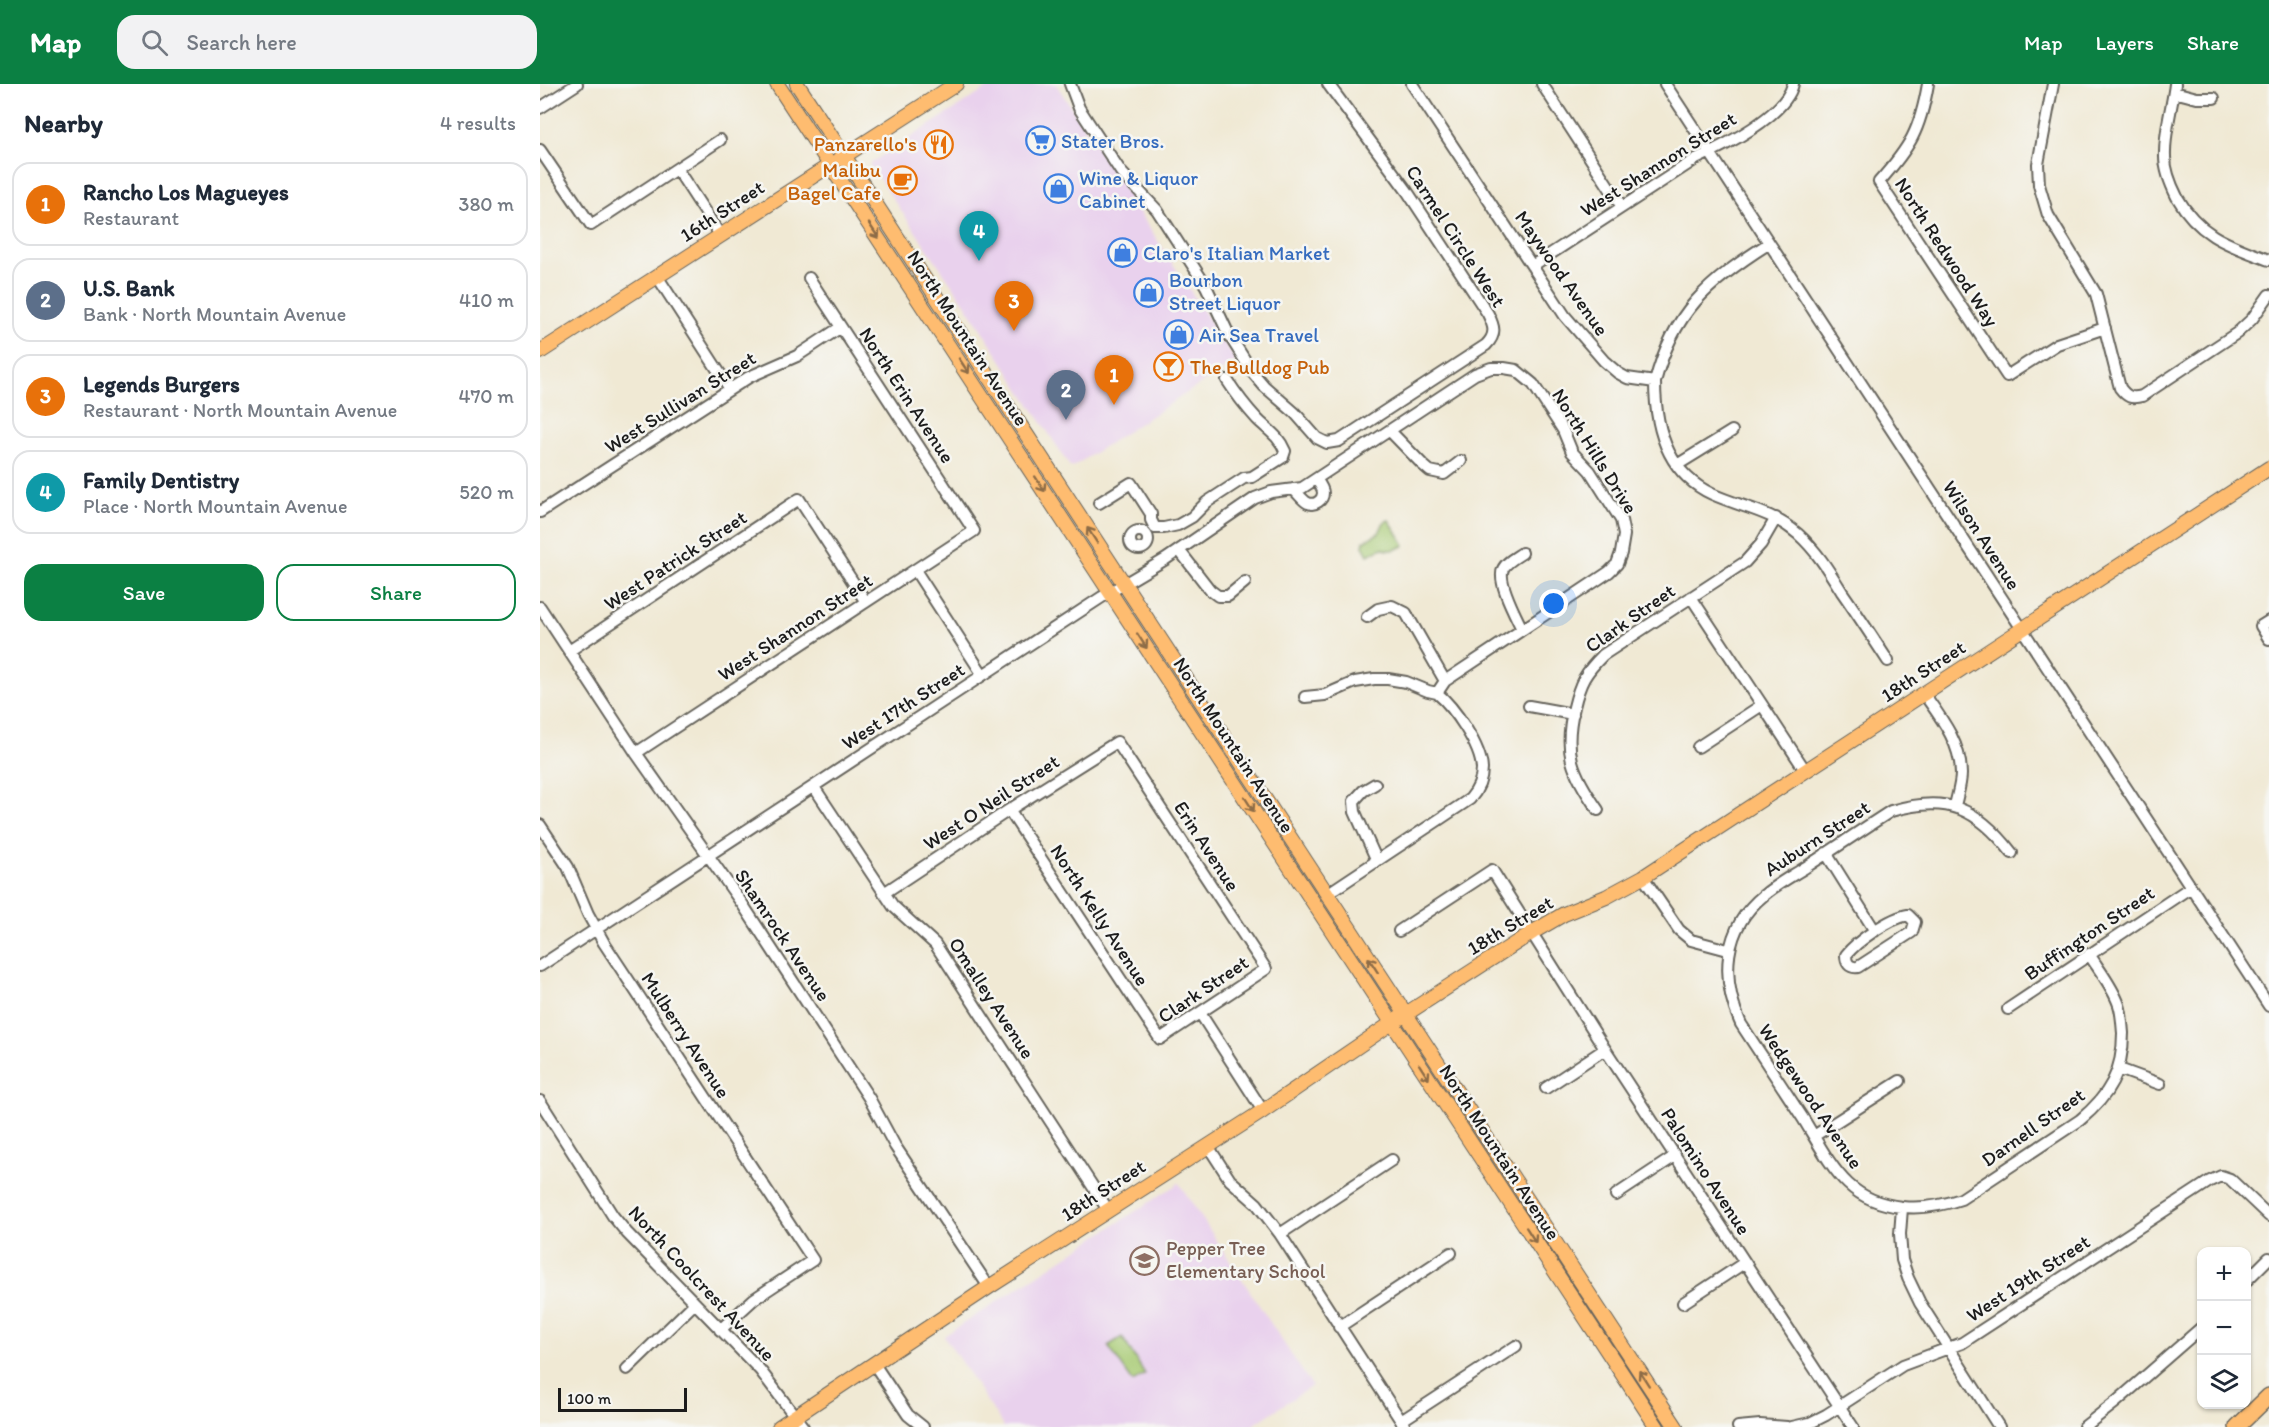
<!DOCTYPE html>
<meta charset="utf-8">
<style>
body{margin:0;font-family:Itim,sans-serif;background:#f2f2f3;color:#1f2937}
.controls{position:absolute;right:18px;bottom:18px;display:grid;overflow:hidden;border-radius:12px;box-shadow:0 2px 4px #0004}
.controls button{width:54px;height:54px;display:grid;place-items:center;padding:0;border:0;border-bottom:2px solid #e0e1e3;background:#fff;color:#1f2937;font:30px sans-serif}
.scale{position:absolute;left:18px;bottom:15px;width:129px;box-sizing:border-box;padding-left:6px;border:3px solid #1c1c1c;border-top:0;font-size:16px;line-height:21px;white-space:nowrap;color:#1c1c1c;-webkit-text-stroke:4px #f6f6f2;paint-order:stroke}
.you{position:absolute;left:1014px;top:520px;width:21px;height:21px;margin:-15px;border:4px solid #fff;border-radius:50%;background:#1a73e8;box-shadow:0 0 0 9px #1a73e833}
.badge{display:grid;place-items:center;width:39px;height:39px;border-radius:50%;background:#0b8043;color:#fff;font-size:20px;font-weight:700}
.pin{position:absolute;translate:-50% -50px;filter:drop-shadow(0 2px 3px #0008)}
.pin::after{content:'';position:absolute;top:32px;width:21px;height:18px;background:inherit;clip-path:polygon(0 0,100% 0,50% 100%)}
.list{margin:0;padding:0;list-style:none}
h2{display:flex;justify-content:space-between;align-items:center;height:78px;margin:0;padding:0 24px;font-size:26px}
h2 small{font-size:20px;font-weight:400;color:#747a83}
.list li{display:grid;grid-template-columns:39px 1fr auto;gap:18px;align-items:center;box-sizing:border-box;height:84px;margin:0 12px 12px;padding:0 12px;border:2px solid #e0e1e3;border-radius:18px}
.list b{display:block;font-size:22px;white-space:nowrap}
.list p{margin:0;font-size:20px;white-space:nowrap;color:#747a83}
.list em{font-size:20px;font-style:normal;color:#747a83}
.actions{display:flex;gap:12px;padding:18px 24px}
.actions a{flex:1;padding:14px 0;border:2px solid #0b8043;border-radius:18px;text-align:center;font-size:21px;color:#0b8043}
.actions .main{background:#0b8043;color:#fff}
.icon{flex:none;width:33px;height:33px;fill:none;stroke:currentColor;stroke-width:2;stroke-linecap:round;stroke-linejoin:round}
.map{position:relative;flex:none;width:1729px;height:1343px;overflow:hidden}
header{display:flex;align-items:center;gap:36px;box-sizing:border-box;height:84px;padding:0 30px;background:#0b8043;color:#fff}
header strong{font-size:28px}
nav{display:flex;gap:33px;margin-inline-start:auto;font-size:21px}
.search{width:420px;height:54px;background:#f2f2f3;display:flex;align-items:center;gap:15px;box-sizing:border-box;padding:0 21px;border-radius:18px;color:#747a83;font-size:22px}
main{display:flex}
aside{flex:1;background:#fff}
.map>svg:first-child{display:block}
</style>
<header>
<strong>Map</strong>
<div class="search"><svg class="icon" aria-label="search" viewBox="0 0 24 24"><circle cx="10" cy="10" r="6"/><path d="M15 15l6 6"/></svg>Search here</div>
<nav><a>Map</a><a>Layers</a><a>Share</a></nav>
</header>
<main>
<aside>
<h2>Nearby<small>4 results</small></h2>
<ul class="list">
<li><span class="badge" style="background:#e8710a">1</span><div><b>Rancho Los Magueyes</b><p>Restaurant</p></div><em>380 m</em></li>
<li><span class="badge" style="background:#5c6f8a">2</span><div><b>U.S. Bank</b><p>Bank · North Mountain Avenue</p></div><em>410 m</em></li>
<li><span class="badge" style="background:#e8710a">3</span><div><b>Legends Burgers</b><p>Restaurant · North Mountain Avenue</p></div><em>470 m</em></li>
<li><span class="badge" style="background:#0f9aa8">4</span><div><b>Family Dentistry</b><p>Place · North Mountain Avenue</p></div><em>520 m</em></li>
</ul>
<div class="actions"><a class="main">Save</a><a>Share</a></div>
</aside>
<div class="map">
<svg width="1729" height="1343" viewBox="0 0 1729 1343">
<rect width="100%" height="100%" fill="#f6f6f2"/>
<filter id="ink" filterUnits="userSpaceOnUse"><feTurbulence type="fractalNoise" baseFrequency=".0167" numOctaves="2"/><feDisplacementMap in="SourceGraphic" scale="12" xChannelSelector="R" yChannelSelector="G"/><feConvolveMatrix kernelMatrix="1 2 1 2 8 2 1 2 1" color-interpolation-filters="sRGB"/></filter>
<filter id="wash" filterUnits="userSpaceOnUse"><feTurbulence type="fractalNoise" baseFrequency=".008" numOctaves="4" result="noise"/><feDisplacementMap in="SourceGraphic" scale="24" xChannelSelector="R" yChannelSelector="G"/><feGaussianBlur stdDeviation="1.35" result="paint"/><feColorMatrix in="noise" values="0 0 0 0 0 0 0 0 0 0 0 0 0 0 0 0 0 1.4 0 .05"/><feComposite in="paint" operator="in"/></filter>
<g filter="url(#wash)">
<rect width="100%" height="100%" fill="#f0e9d4"/>
<path fill="#e9d1ed" d="M454,0H516L696,277L531,384L424,218L329,80Z
M639,1099L772,1302L710,1343H464L404,1252Z"/>
<path fill="#a8cb75" stroke="#627448" stroke-width="1.5" d="M849,436L865,461C856,466 851,468 842,464L828,471L823,462L824,457L839,449L844,438Z
M582,1253L605,1290L593,1298L568,1262Z"/>
</g>
<g filter="url(#ink)">
<g fill="none" stroke-linecap="round" stroke-linejoin="round">
<defs>
<path id="minor" d="M530,0L539,24L556,50L581,88L617,126L666,202L689,251L713,289L724,302L755,329L777,354L787,359L799,357L946,261C957,250 954,242 948,230L867,107L788,0
M872,0L1025,232L1064,277L1078,289L1087,294L1115,298C1115,343 1127,389 1172,410C1203,424 1230,426 1258,450C1277,467 1289,487 1302,508C1318,531 1333,554 1348,577
M1002,0L1082,123
M1125,0L1729,922
M1388,0C1380,47 1370,63 1339,98L1467,292L1517,260L1565,244
M1513,0L1498,80L1499,101L1508,131L1556,210L1580,304C1587,313 1591,315 1602,312L1697,249L1712,235L1729,211
M1635,0C1632,25 1624,48 1625,73C1625,86 1631,101 1637,113C1659,152 1689,161 1729,176
M1634,8L1657,14H1674
M0,24L37,0
M0,66L51,141L180,56
M137,85L180,151
M992,182L1156,75C1184,62 1246,31 1253,0
M117,192L190,305
M1115,298C1133,228 1168,198 1228,160
M850,347L883,381L890,387L904,390L921,377
M1137,381L1192,347
M753,405C758,409 763,417 768,419C775,422 783,416 783,409C783,405 779,399 776,395
M559,419L591,399L611,430V436L615,444
M0,428L209,293L257,272L301,243
M615,444H624L638,441L652,433L667,418L704,394L712,393L743,373L745,367C739,352 728,346 717,335C706,323 696,310 687,296
M590 456a9 9 0 1 1 18 0a9 9 0 1 1-18 0Z
M639,466L670,506L678,512H688L705,498
M375,486L443,591
M1151,513L1265,686
M0,523L96,669L203,821L329,1014L355,1062L449,1203
M827,533L838,525L852,522L866,529L905,597
M1729,537L1721,542L1729,555
M982,545C976,532 957,498 963,485C966,478 976,473 982,469
M29,567L259,415L326,518
M1384,610C1401,634 1421,659 1421,690C1421,700 1417,712 1415,722
M765,613L785,611L815,598L834,595H848L866,598L888,607L897,609
M989,622L1033,630
M1158,663L1222,621
M96,669L434,447L269,194
M835,700L823,707L814,717L815,728L837,777
M274,703L353,822L395,860L568,1126
M1058,726C1032,689 1023,668 1034,623C1040,598 1045,589 1063,571L1205,478L1221,460L1236,434
M0,741L28,783L48,830L64,859L273,1176L214,1215L180,1246
M1286,769L1335,847
M1472,769C1437,724 1407,710 1351,727C1323,745 1295,764 1266,783C1252,792 1237,800 1224,811C1183,844 1180,894 1201,940C1222,972 1243,1004 1264,1036C1277,1057 1290,1083 1308,1100C1338,1128 1384,1128 1421,1115L1540,1036C1569,1012 1583,988 1583,949C1582,940 1582,930 1579,921C1573,903 1559,886 1549,870
M1103,793L1139,846L1151,856L1188,866
M344,809L469,726L577,658L726,885L620,955L469,726
M1368,831L1375,838L1372,848L1318,883C1309,884 1306,879 1306,871C1317,857 1350,834 1368,831Z
M859,847L952,786L1065,965L1313,1343
M0,882L443,591L562,513L626,475L715,414L731,408L762,404L935,290L951,284H964L976,286L993,300L1023,346L1032,368L1050,387L1081,436L1084,451L1081,469L1077,480L1069,488L905,597L897,609C914,623 941,662 942,685C942,696 937,707 930,715L787,810
M1468,925L1651,803
M660,929L723,1027
M1579,985L1620,1000
M1006,1004L1065,965
M0,1017L73,1132L87,1149L220,1286L263,1343
M1274,1052L1360,997
M668,1062L690,1096L717,1120L740,1150L865,1343
M1076,1111L1135,1072
M1362,1124L1360,1150L1362,1176L1368,1194L1380,1219L1459,1343
M740,1150L852,1076
M1706,1197L1729,1174
M1143,1219L1204,1179
M799,1243L911,1169
M334,1280L368,1331L383,1343
M87,1285L155,1219
M861,1337L976,1262
M1198,1343L1220,1341L1247,1343
M1252,1343L1270,1339L1286,1331L1363,1281L1422,1259L1670,1097L1681,1092L1690,1095L1729,1132
M1544,1343L1576,1318L1662,1243"/>
<path id="major" d="M237,0L1117,1343
M257,0L1136,1343
M0,268L416,0
M239,1343L449,1203L723,1027L852,939L993,848L1024,830L1066,813L1103,793L1729,384"/>
<path id="highway" d="M1697,1343L1729,1312"/>
</defs>
<use href="#minor" stroke="#66645c" stroke-width="14"/>
<use href="#major" stroke="#66645c" stroke-width="16"/>
<use href="#highway" stroke="#66645c" stroke-width="18"/>
<use href="#minor" stroke="#fff" stroke-width="10"/>
<use href="#major" stroke="#febc70" stroke-width="14"/>
<use href="#highway" stroke="#febc70" stroke-width="15"/>
</g>
<defs><path id="oneway-shaft" d="M-6 0H5M1.5-3L5.5 0L1.5 3" fill="none" stroke-width="1.6" stroke-linecap="round" stroke-linejoin="round" transform="scale(1.5)"/></defs>
<g stroke="#8d6c46">
<use href="#oneway-shaft" transform="translate(334 147) rotate(56)"/>
<use href="#oneway-shaft" transform="translate(424 282) rotate(56)"/>
<use href="#oneway-shaft" transform="translate(500 400) rotate(57)"/>
<use href="#oneway-shaft" transform="translate(552 451) rotate(-123)"/>
<use href="#oneway-shaft" transform="translate(602 557) rotate(57)"/>
<use href="#oneway-shaft" transform="translate(709 720) rotate(57)"/>
<use href="#oneway-shaft" transform="translate(833 881) rotate(-123)"/>
<use href="#oneway-shaft" transform="translate(884 988) rotate(57)"/>
<use href="#oneway-shaft" transform="translate(991 1151) rotate(57)"/>
<use href="#oneway-shaft" transform="translate(1104 1294) rotate(-123)"/>
</g>
</g>
<defs>
<symbol id="supermarket-ring" viewBox="-11 -11 22 22"><circle r="9.5" fill="#f6f6f2" stroke="#3f7fe0" stroke-width="1.5"/><path d="M-6-5.5h2.5l.6 2H6L4.5 2H-2.5L-4.4-4H-6ZM-1.5 3.2a1.3 1.3 0 1 0 .1 0ZM3 3.2a1.3 1.3 0 1 0 .1 0Z" fill="#3f7fe0"/></symbol>
<symbol id="restaurant-ring" viewBox="-11 -11 22 22"><circle r="9.5" fill="#f6f6f2" stroke="#e8710a" stroke-width="1.5"/><path d="M-5-6h1v4h1v-4h1v4h1v-4h1v5L-1.5 .5V6h-2V.5L-5-1ZM5-6V6H3V1.5H1.5Q1.5-4 5-6Z" fill="#e8710a"/></symbol>
<symbol id="cafe-ring" viewBox="-11 -11 22 22"><circle r="9.5" fill="#f6f6f2" stroke="#e8710a" stroke-width="1.5"/><path d="M-5.5-4.5H6V0H3Q3 3.5 0 3.5H-2.5Q-5.5 3.5-5.5 0ZM3-3.2v2h1.7v-2ZM-6 4.5H4V6H-6Z" fill="#e8710a"/></symbol>
<symbol id="shop-ring" viewBox="-11 -11 22 22"><circle r="9.5" fill="#f6f6f2" stroke="#3f7fe0" stroke-width="1.5"/><path d="M-5-2.5h2.3a2.7 3.5 0 0 1 5.4 0H5L5.5 6h-11ZM-1.5-2.5h3a1.5 2.3 0 0 0-3 0Z" fill="#3f7fe0"/></symbol>
<symbol id="bar-ring" viewBox="-11 -11 22 22"><circle r="9.5" fill="#f6f6f2" stroke="#e8710a" stroke-width="1.5"/><path d="M-6-5H6L.8 .8V4.5H3.5V6h-7V4.5H-.8V.8Z" fill="#e8710a"/></symbol>
<symbol id="school-ring" viewBox="-11 -11 22 22"><circle r="9.5" fill="#f6f6f2" stroke="#8d6e63" stroke-width="1.5"/><path d="M0-5L7-2L0 1L-7-2ZM-4 1L0 2.5L4 1V4Q0 6-4 4Z" fill="#8d6e63"/></symbol>
</defs>
<g fill-rule="evenodd">
<use href="#supermarket-ring" x="484" y="40" width="33" height="33"/>
<use href="#restaurant-ring" x="382" y="44" width="33" height="33"/>
<use href="#cafe-ring" x="346" y="80" width="33" height="33"/>
<use href="#shop-ring" x="502" y="88" width="33" height="33"/>
<use href="#shop-ring" x="566" y="152" width="33" height="33"/>
<use href="#shop-ring" x="592" y="192" width="33" height="33"/>
<use href="#shop-ring" x="622" y="234" width="33" height="33"/>
<use href="#bar-ring" x="612" y="266" width="33" height="33"/>
<use href="#school-ring" x="588" y="1160" width="33" height="33"/>
</g>
<g text-anchor="middle" stroke-width="5" stroke-linejoin="round" paint-order="stroke">
<g font-size="20" fill="#366cbe" stroke="#f6f6f2" text-anchor="start">
<text x="521" y="64">Stater Bros.</text>
<text x="539" y="101">Wine &amp; Liquor<tspan x="539" dy="23">Cabinet</tspan></text>
<text x="603" y="176">Claro's Italian Market</text>
<text x="629" y="203">Bourbon<tspan x="629" dy="23">Street Liquor</tspan></text>
<text x="659" y="258">Air Sea Travel</text>
</g>
<g font-size="20" fill="#c56008" stroke="#f6f6f2" text-anchor="end">
<text x="377" y="67">Panzarello's</text>
<text x="341" y="93">Malibu<tspan x="341" dy="23">Bagel Cafe</tspan></text>
<text x="650" y="290" text-anchor="start">The Bulldog Pub</text>
</g>
<g font-size="20" fill="#1c1c1c" stroke="#f6f6f2">
<text transform="translate(1118 80) rotate(-32)" y="7">West Shannon Street</text>
<text transform="translate(182 127) rotate(-33)" y="7">16th Street</text>
<text transform="translate(916 152) rotate(57)" y="7">Carmel Circle West</text>
<text transform="translate(1407 168) rotate(57)" y="7">North Redwood Way</text>
<text transform="translate(1022 189) rotate(55)" y="7">Maywood Avenue</text>
<text transform="translate(428 254) rotate(57)" y="7">North Mountain Avenue</text>
<text transform="translate(367 311) rotate(57)" y="7">North Erin Avenue</text>
<text transform="translate(140 318) rotate(-32)" y="7">West Sullivan Street</text>
<text transform="translate(1055 367) rotate(58)" y="7">North Hills Drive</text>
<text transform="translate(1442 451) rotate(57)" y="7">Wilson Avenue</text>
<text transform="translate(135 476) rotate(-33)" y="7">West Patrick Street</text>
<text transform="translate(1090 534) rotate(-35)" y="7">Clark Street</text>
<text transform="translate(255 543) rotate(-33)" y="7">West Shannon Street</text>
<text transform="translate(1383 587) rotate(-33)" y="7">18th Street</text>
<text transform="translate(363 622) rotate(-33)" y="7">West 17th Street</text>
<text transform="translate(694 661) rotate(57)" y="7">North Mountain Avenue</text>
<text transform="translate(451 718) rotate(-33)" y="7">West O Neil Street</text>
<text transform="translate(1277 754) rotate(-33)" y="7">Auburn Street</text>
<text transform="translate(667 762) rotate(57)" y="7">Erin Avenue</text>
<text transform="translate(560 831) rotate(57)" y="7">North Kelly Avenue</text>
<text transform="translate(970 841) rotate(-31)" y="7">18th Street</text>
<text transform="translate(1549 849) rotate(-34)" y="7">Buffington Street</text>
<text transform="translate(243 851) rotate(56)" y="7">Shamrock Avenue</text>
<text transform="translate(663 905) rotate(-34)" y="7">Clark Street</text>
<text transform="translate(452 914) rotate(57)" y="7">Omalley Avenue</text>
<text transform="translate(146 951) rotate(57)" y="7">Mulberry Avenue</text>
<text transform="translate(1271 1012) rotate(56)" y="7">Wedgewood Avenue</text>
<text transform="translate(1493 1043) rotate(-35)" y="7">Darnell Street</text>
<text transform="translate(960 1068) rotate(57)" y="7">North Mountain Avenue</text>
<text transform="translate(1166 1087) rotate(57)" y="7">Palomino Avenue</text>
<text transform="translate(563 1106) rotate(-33)" y="7">18th Street</text>
<text transform="translate(1488 1194) rotate(-33)" y="7">West 19th Street</text>
<text transform="translate(162 1199) rotate(47)" y="7">North Coolcrest Avenue</text>
</g>
<g font-size="20" fill="#785e54" stroke="#f6f6f2" text-anchor="start">
<text x="626" y="1171">Pepper Tree<tspan x="626" dy="23">Elementary School</tspan></text>
</g>
</g>
</svg>
<div class="controls">
<button>+</button>
<button>−</button>
<button><svg class="icon" aria-label="layers" viewBox="0 0 24 24"><path d="M12 4l9 5-9 5-9-5zM3 14l9 5 9-5"/></svg></button>
</div>
<div class="scale">100 m</div>
<div class="you"></div>
<div class="pin badge" style="left:574px;top:321px;background:#e8710a">1</div>
<div class="pin badge" style="left:526px;top:336px;background:#5c6f8a">2</div>
<div class="pin badge" style="left:474px;top:247px;background:#e8710a">3</div>
<div class="pin badge" style="left:439px;top:177px;background:#0f9aa8">4</div>
</div>
</main>
